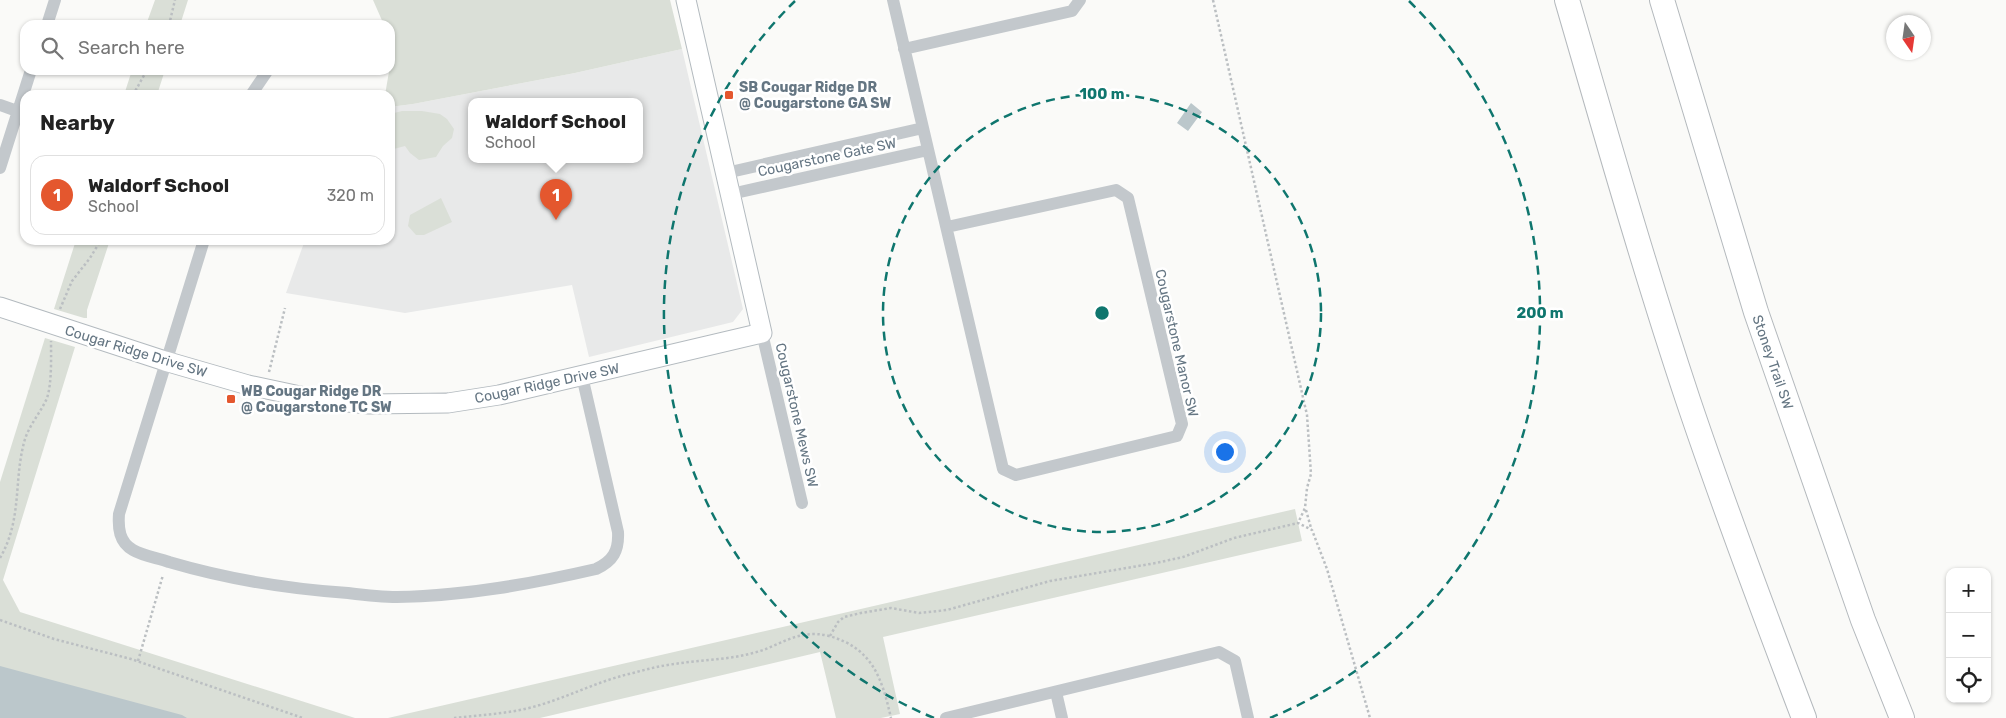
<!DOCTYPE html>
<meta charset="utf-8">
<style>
body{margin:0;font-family:Rubik,sans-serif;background:#f6f6f6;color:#222}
.controls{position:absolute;right:15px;bottom:15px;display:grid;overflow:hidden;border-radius:10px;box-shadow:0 1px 4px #0004}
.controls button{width:45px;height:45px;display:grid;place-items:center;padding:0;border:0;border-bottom:1px solid #e0e0e0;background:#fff;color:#222;font:25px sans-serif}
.compass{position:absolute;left:1886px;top:15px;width:45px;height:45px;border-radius:50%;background:#fff;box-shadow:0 1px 4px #0004;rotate:167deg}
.you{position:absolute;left:1224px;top:451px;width:18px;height:18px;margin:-12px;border:4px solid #fff;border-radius:50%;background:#1a73e8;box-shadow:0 0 0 8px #1a73e833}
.badge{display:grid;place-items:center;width:32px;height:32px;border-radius:50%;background:#e4572e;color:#fff;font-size:16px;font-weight:700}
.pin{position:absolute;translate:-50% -41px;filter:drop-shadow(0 1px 2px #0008)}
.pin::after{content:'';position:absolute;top:26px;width:18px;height:15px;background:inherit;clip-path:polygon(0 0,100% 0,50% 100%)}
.popup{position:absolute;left:468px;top:98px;width:175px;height:65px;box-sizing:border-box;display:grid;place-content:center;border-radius:10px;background:#fff;filter:drop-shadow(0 1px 4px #0005);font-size:16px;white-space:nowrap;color:#767676}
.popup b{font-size:19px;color:#222}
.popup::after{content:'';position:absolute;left:50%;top:100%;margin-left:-10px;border:10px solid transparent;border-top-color:#fff}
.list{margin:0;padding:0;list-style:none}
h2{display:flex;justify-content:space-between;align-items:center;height:65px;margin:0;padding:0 20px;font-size:21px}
h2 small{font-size:16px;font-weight:400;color:#767676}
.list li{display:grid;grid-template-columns:32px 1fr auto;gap:15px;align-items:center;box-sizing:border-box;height:80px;margin:0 10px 10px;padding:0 10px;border:1px solid #e0e0e0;border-radius:15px}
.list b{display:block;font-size:19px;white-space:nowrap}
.list p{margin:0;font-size:16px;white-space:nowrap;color:#767676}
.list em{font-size:16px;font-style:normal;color:#767676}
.icon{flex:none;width:28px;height:28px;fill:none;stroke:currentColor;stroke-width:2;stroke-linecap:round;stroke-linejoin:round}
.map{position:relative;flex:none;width:2006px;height:718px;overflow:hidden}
.search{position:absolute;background:#fff;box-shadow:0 1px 4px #0004;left:20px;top:20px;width:375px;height:55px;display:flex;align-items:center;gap:12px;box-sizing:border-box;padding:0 18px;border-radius:15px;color:#767676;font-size:19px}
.panel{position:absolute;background:#fff;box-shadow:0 1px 4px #0004;left:20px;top:90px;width:375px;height:155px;border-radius:15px}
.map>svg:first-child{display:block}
</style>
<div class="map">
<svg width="2006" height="718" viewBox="0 0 2006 718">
<rect width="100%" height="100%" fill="#fafaf8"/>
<path fill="#e8e9e9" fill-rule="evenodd" d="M682,49L743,309L733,322L589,357L572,285L405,313L286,293L305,240H390V107L413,104L575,73ZM472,101H640V159H472Z"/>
<path fill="#dadfd7" d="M155,0H188L180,25H146Z
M373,0H670L682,49L575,73L413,104L390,107V95H385L393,48L390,40V25H384Z
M132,70H165L157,95H124Z
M402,111H422L440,114L447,119L454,129L452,138L443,146L436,157L419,160L410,153L405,146L390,150V114Z
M441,198L452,222L424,235H416L408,226L410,215Z
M76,240H110L87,310V318H84L54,309Z
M45,338L75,347L3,580L20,612L355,718H0V482Z
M1295,509L1302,541L883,637L900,714L881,718H836L820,652L540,718H388Z"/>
<path fill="#bbc7cb" d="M1191,103L1202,112L1188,131L1177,123Z
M0,666L182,715L187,718H0Z"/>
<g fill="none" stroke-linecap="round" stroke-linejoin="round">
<defs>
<path id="secondary" d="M0,307L165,361L248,385L314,399L369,404L448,403L499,395L762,333L686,0"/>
<path id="highway" d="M1567,0C1606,134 1644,268 1688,400C1724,507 1764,613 1804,718
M1662,0L1756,312L1863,620L1902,718"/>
</defs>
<use href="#secondary" stroke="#b3babf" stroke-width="21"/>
<use href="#highway" stroke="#b4b9bd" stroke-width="26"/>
<path stroke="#bbbfc2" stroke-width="2.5" stroke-dasharray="2.5 2.5" stroke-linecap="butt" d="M1213,0L1307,415L1311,474L1307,488L1305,508L1298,523L1312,530L1327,569L1370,718
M169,25L175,0
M133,95L147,70
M60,309L72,281L90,258L101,240
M269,372L285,308
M1306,510L1311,528
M0,558C23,518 13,480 25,439C30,424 41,412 47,398C52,383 51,357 51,341
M0,620L54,639L131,659L303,718
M830,636L838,622L844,617L861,613L891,608L919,613L947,610L1050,581L1156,563L1183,557L1234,538L1298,523
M138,661L163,575
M454,718C479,715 505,714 529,708C565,699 597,681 633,673C647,669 660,666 674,664C700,660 727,660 753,653C779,647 797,628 829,636C873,648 882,679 891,718"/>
<path stroke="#c3c8cc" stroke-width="12" d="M893,0L1003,469L1016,475L1177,436L1182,424L1128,198L1116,190L947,227
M47,25L55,0
M904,49L1072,11L1080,0
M251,95L268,70
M0,105L17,111
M0,168L31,70
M726,173L923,128
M731,194L928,150
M204,240L119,514C118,528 119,542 133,550C143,556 158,558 169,562C227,579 288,589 348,593C364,595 381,597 397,597C465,596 531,584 596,569C613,561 619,551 618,532L582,376
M762,333L802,503
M1056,692L1062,718
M946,718L1219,652L1235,661L1248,718"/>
<use href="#secondary" stroke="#fff" stroke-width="19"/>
<use href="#highway" stroke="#fff" stroke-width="24"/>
</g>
<g fill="none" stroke="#0f766e" stroke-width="2.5" stroke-dasharray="9 6">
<circle cx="1102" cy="313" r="219"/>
<path d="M934 718A438 438 0 0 1 795 1M1409 1A438 438 0 0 1 1270 718"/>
</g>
<g fill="#e4572e" stroke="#fff" stroke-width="2">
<rect x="724" y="90" width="10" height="10" rx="2.5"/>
<rect x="226" y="394" width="10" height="10" rx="2.5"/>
</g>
<g text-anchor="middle" stroke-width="5" stroke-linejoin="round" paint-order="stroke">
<g font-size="14" font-weight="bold" fill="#657683" stroke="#fff" text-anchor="start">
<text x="739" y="92">SB Cougar Ridge DR<tspan x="739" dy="16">@ Cougarstone GA SW</tspan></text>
<text x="241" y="396">WB Cougar Ridge DR<tspan x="241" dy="16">@ Cougarstone TC SW</tspan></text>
</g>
<g font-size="14" fill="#657683" stroke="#fff">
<text transform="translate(827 157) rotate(-12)" y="5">Cougarstone Gate SW</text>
<text transform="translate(1177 343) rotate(77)" y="5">Cougarstone Manor SW</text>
<text transform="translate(136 351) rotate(17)" y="5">Cougar Ridge Drive SW</text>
<text transform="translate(1773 362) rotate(71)" y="5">Stoney Trail SW</text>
<text transform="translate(547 383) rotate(-12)" y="5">Cougar Ridge Drive SW</text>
<text transform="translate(797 415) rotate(77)" y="5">Cougarstone Mews SW</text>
</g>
</g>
<circle cx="1102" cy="313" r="8" fill="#0f766e" stroke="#fff" stroke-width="2.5"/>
<g font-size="15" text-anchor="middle" font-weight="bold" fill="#0f766e" stroke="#fff" stroke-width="5" stroke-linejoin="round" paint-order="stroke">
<text x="1102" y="99">100 m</text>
<text x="1540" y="318">200 m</text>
</g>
</svg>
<div class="controls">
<button>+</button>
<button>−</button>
<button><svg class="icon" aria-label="locate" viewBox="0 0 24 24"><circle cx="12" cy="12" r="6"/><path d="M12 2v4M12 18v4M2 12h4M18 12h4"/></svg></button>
</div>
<svg class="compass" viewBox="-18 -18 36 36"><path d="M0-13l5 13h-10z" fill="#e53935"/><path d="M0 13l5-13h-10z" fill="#767676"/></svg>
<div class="you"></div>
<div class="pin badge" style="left:556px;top:220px">1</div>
<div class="popup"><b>Waldorf School</b>School</div>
<div class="search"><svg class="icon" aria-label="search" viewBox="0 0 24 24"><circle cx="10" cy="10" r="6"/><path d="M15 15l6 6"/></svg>Search here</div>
<section class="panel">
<h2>Nearby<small></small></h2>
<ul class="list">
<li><span class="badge">1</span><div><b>Waldorf School</b><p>School</p></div><em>320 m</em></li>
</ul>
</section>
</div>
